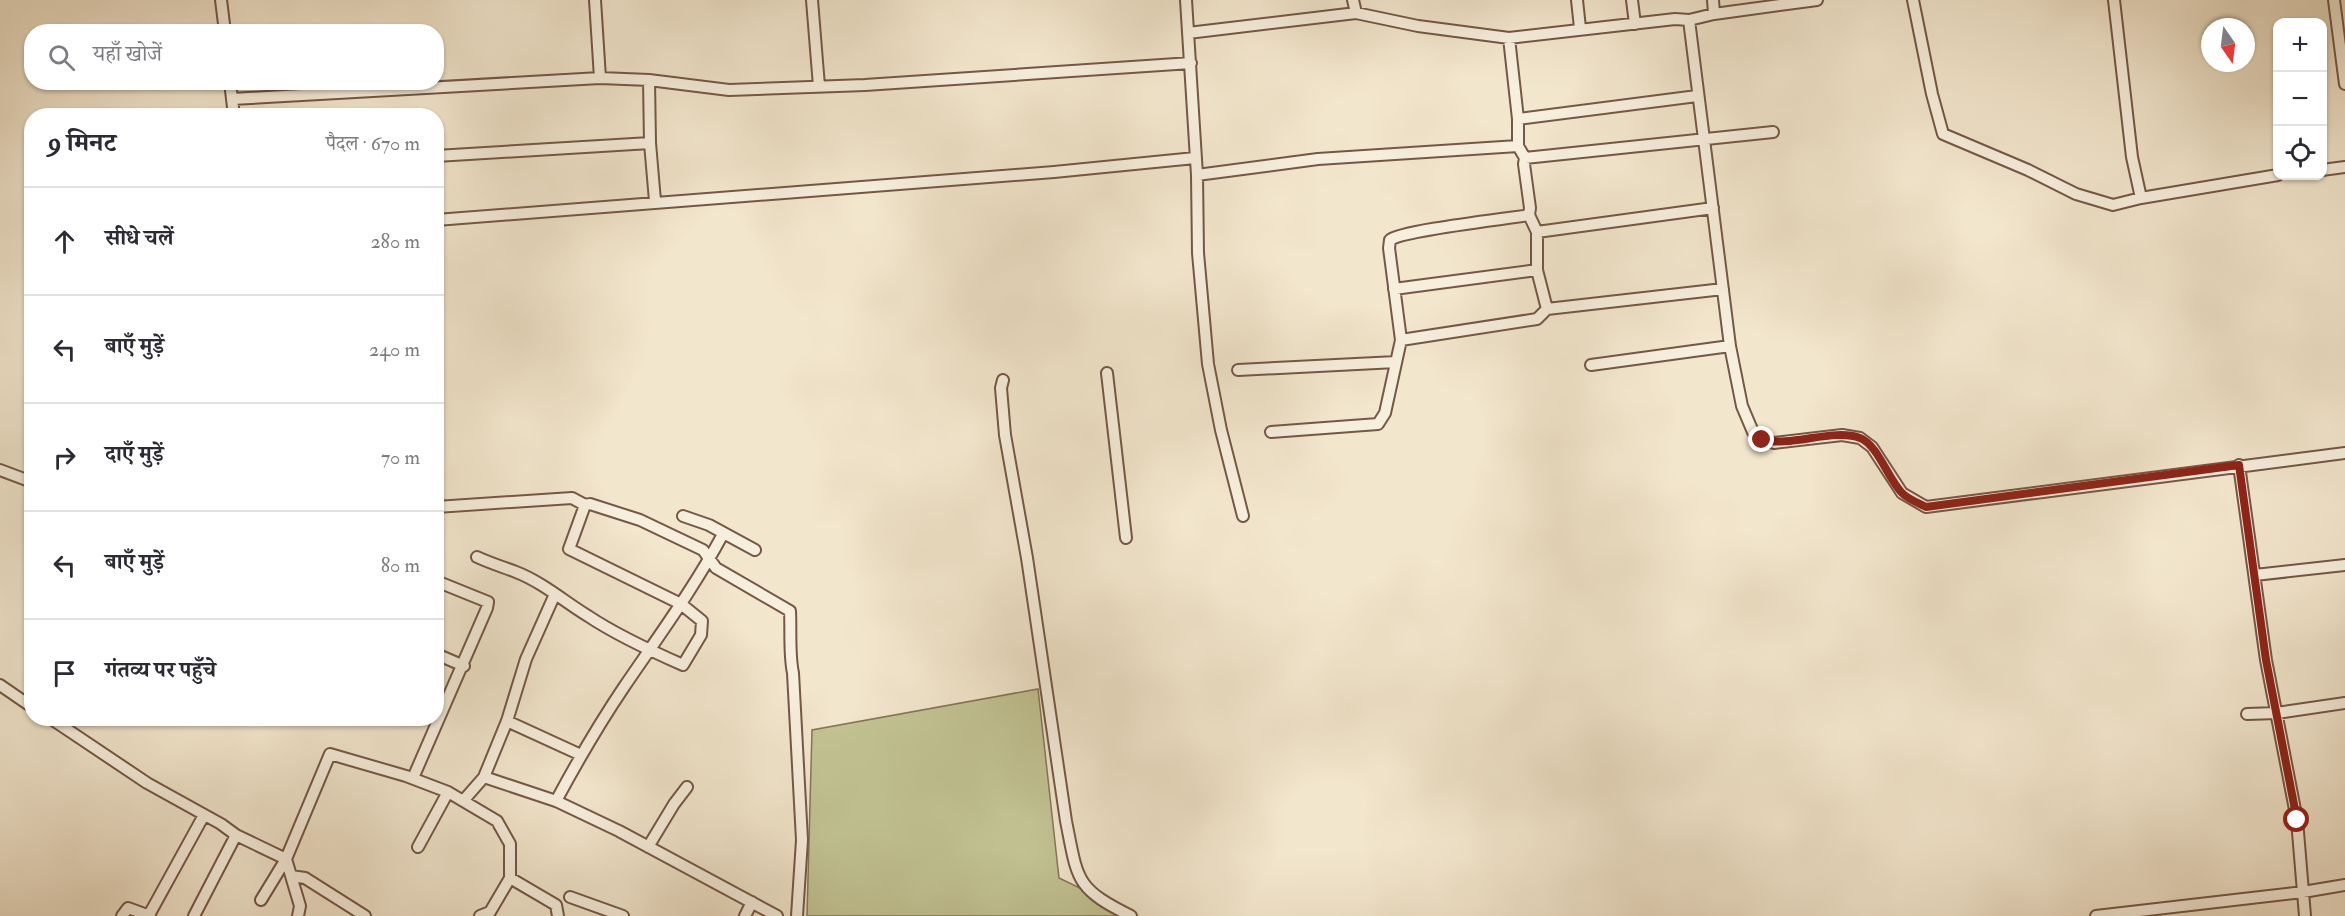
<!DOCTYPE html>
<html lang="hi">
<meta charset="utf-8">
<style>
body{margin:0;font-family:"IM FELL Double Pica","Noto Serif Devanagari",serif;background:#f2f2f3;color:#2b2b33}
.controls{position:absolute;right:18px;top:18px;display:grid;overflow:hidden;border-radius:12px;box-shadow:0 2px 4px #0004}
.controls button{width:54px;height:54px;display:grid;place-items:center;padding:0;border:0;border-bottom:2px solid #e1e1e2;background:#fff;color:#2b2b33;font:30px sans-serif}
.compass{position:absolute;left:2201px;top:18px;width:54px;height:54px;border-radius:50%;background:#fff;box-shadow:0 2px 4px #0004;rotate:166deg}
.stop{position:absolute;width:18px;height:18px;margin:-14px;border:4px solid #8f2418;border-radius:50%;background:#fff}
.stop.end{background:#8f2418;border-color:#fff;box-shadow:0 2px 6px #0008}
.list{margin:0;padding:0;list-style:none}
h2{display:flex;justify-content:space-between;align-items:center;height:78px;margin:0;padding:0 24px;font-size:26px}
h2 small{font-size:20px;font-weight:400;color:#7c7c81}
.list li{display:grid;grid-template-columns:39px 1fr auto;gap:18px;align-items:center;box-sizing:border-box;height:108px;padding:0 24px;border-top:2px solid #e1e1e2}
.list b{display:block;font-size:22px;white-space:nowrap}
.list em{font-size:20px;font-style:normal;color:#7c7c81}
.icon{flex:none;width:33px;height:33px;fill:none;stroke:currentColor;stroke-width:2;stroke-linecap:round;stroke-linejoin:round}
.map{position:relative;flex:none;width:2345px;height:916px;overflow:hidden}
.search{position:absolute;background:#fff;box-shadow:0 2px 4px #0004;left:24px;top:24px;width:420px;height:66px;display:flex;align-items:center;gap:15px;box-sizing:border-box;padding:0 21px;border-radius:24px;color:#7c7c81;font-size:22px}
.panel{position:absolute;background:#fff;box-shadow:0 2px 4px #0004;left:24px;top:108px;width:420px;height:618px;border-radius:24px}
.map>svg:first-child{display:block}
</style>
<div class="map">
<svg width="2345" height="916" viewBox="0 0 2345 916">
<rect width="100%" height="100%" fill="#f2e6cd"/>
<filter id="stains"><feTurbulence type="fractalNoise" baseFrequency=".00333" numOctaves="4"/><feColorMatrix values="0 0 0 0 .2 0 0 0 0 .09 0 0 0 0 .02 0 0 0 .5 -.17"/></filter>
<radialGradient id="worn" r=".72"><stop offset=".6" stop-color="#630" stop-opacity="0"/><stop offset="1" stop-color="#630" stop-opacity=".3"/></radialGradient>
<path fill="#c2c393" stroke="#867556" stroke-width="1.5" d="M1038,689L1059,878L1138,916H807L812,730Z"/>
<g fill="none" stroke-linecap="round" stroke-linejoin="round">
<defs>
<path id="street" d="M221,0L225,32
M595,0L600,78
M812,0L819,86
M1186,0L1197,175L1198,253L1208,364L1221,430L1243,516
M1353,0L1356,13
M1577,0L1580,28
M1632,0L1635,24
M1713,0L1714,14
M1913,0L1932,94L1943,134L2028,170L2076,194L2113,205L2141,198L2278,175
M2114,0L2132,157L2141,198
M2334,0L2345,84
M1689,20L1730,346L1742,406L1753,432L1762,440L1774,443L1842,435L1860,438L1872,447L1902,493L1926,507L2345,453
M1188,33L1356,13L1418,26L1509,38L1675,19L1689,20L1714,14L1817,0
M1509,38L1518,119V146L1525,158L1524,164L1530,208L1529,215L1537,232V270L1547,309
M649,80L650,143L655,201
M230,82L234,116
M232,99L600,78L649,80L729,90L865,85L1191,63
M1518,119L1697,96
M436,156L650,143
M1525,158L1773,132
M2322,170L2345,167
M1197,175L1318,159L1518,146
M436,220L1054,172L1195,158
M1537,232L1713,208
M1394,289L1537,270
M1401,340L1537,319L1547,309L1723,289
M1591,365L1730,346
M1238,370L1396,362
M1107,373L1126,538
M1003,380L1001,388L1005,435L1027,558L1066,821C1078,881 1075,888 1131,916
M1271,432L1378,424L1385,413L1401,340L1389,248L1390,240C1403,230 1506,219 1529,215
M2239,465L2266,660L2297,820L2305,916
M0,470L32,482
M436,507L572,498L585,505L590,504L640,520L703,550L716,568L790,611C791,630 789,655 793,673L802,840L797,916
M683,516L709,525L755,550
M477,557C490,563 503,567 516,572C542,582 565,602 588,616C618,636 651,651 683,665L701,635L702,621L681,604L569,549L585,505
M2255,575L2345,565
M436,654L464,666
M0,685L32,707
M2247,714L2277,713L2345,703
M50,718L147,783L221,824L236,835L286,859L261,900
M507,721L581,755
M484,777L556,801L619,831L777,916
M413,778L487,608L488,602L436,581
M463,801L484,777L507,721L526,659L555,594
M556,801C577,762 599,724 624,687C658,637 694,588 723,534
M418,847L448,792
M648,847L674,804L687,787
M291,876L305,878L365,916
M510,878L556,905L558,916
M570,897L623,916
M149,915L204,815
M122,916L128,908L150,916
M194,916L236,835
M298,916L300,906L286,859L330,754L406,776L448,792L497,821L510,844V878L490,912L480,916
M745,916L752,902
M2096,916L2303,892L2345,885"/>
</defs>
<use href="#street" stroke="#755746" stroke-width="14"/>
<use href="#street" stroke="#f7efde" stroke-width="10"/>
</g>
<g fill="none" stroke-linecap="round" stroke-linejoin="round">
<path stroke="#8f2418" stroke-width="8" d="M1762,440C1792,447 1834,428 1860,438C1878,445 1888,479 1902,493C1908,499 1918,503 1926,507L2239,465L2266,660L2297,820"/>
</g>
<rect width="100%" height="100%" filter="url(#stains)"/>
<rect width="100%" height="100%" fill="url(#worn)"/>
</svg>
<div class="controls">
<button>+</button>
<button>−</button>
<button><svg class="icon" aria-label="locate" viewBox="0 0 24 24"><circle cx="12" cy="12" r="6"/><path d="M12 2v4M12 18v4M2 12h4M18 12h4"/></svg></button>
</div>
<svg class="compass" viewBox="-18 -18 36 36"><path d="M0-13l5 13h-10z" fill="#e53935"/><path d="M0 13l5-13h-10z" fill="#7c7c81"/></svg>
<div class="stop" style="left:2297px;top:820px"></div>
<div class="stop end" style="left:1762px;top:440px"></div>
<div class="search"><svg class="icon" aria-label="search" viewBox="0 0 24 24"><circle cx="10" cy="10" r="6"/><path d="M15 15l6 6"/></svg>यहाँ खोजें</div>
<section class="panel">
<h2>9 मिनट<small>पैदल · 670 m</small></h2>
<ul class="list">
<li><svg class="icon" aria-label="ahead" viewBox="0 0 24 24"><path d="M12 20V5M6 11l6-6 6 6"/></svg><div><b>सीधे चलें</b></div><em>280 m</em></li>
<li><svg class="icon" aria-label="left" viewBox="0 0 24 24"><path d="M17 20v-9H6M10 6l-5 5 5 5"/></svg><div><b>बाएँ मुड़ें</b></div><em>240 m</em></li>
<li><svg class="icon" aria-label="right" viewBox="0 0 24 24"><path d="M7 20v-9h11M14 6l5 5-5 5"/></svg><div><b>दाएँ मुड़ें</b></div><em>70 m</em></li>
<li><svg class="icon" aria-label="left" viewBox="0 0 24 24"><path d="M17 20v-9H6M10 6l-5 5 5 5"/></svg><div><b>बाएँ मुड़ें</b></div><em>80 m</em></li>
<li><svg class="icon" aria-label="arrive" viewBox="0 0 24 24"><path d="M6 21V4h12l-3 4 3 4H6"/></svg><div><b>गंतव्य पर पहुँचे</b></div></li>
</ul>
</section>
</div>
